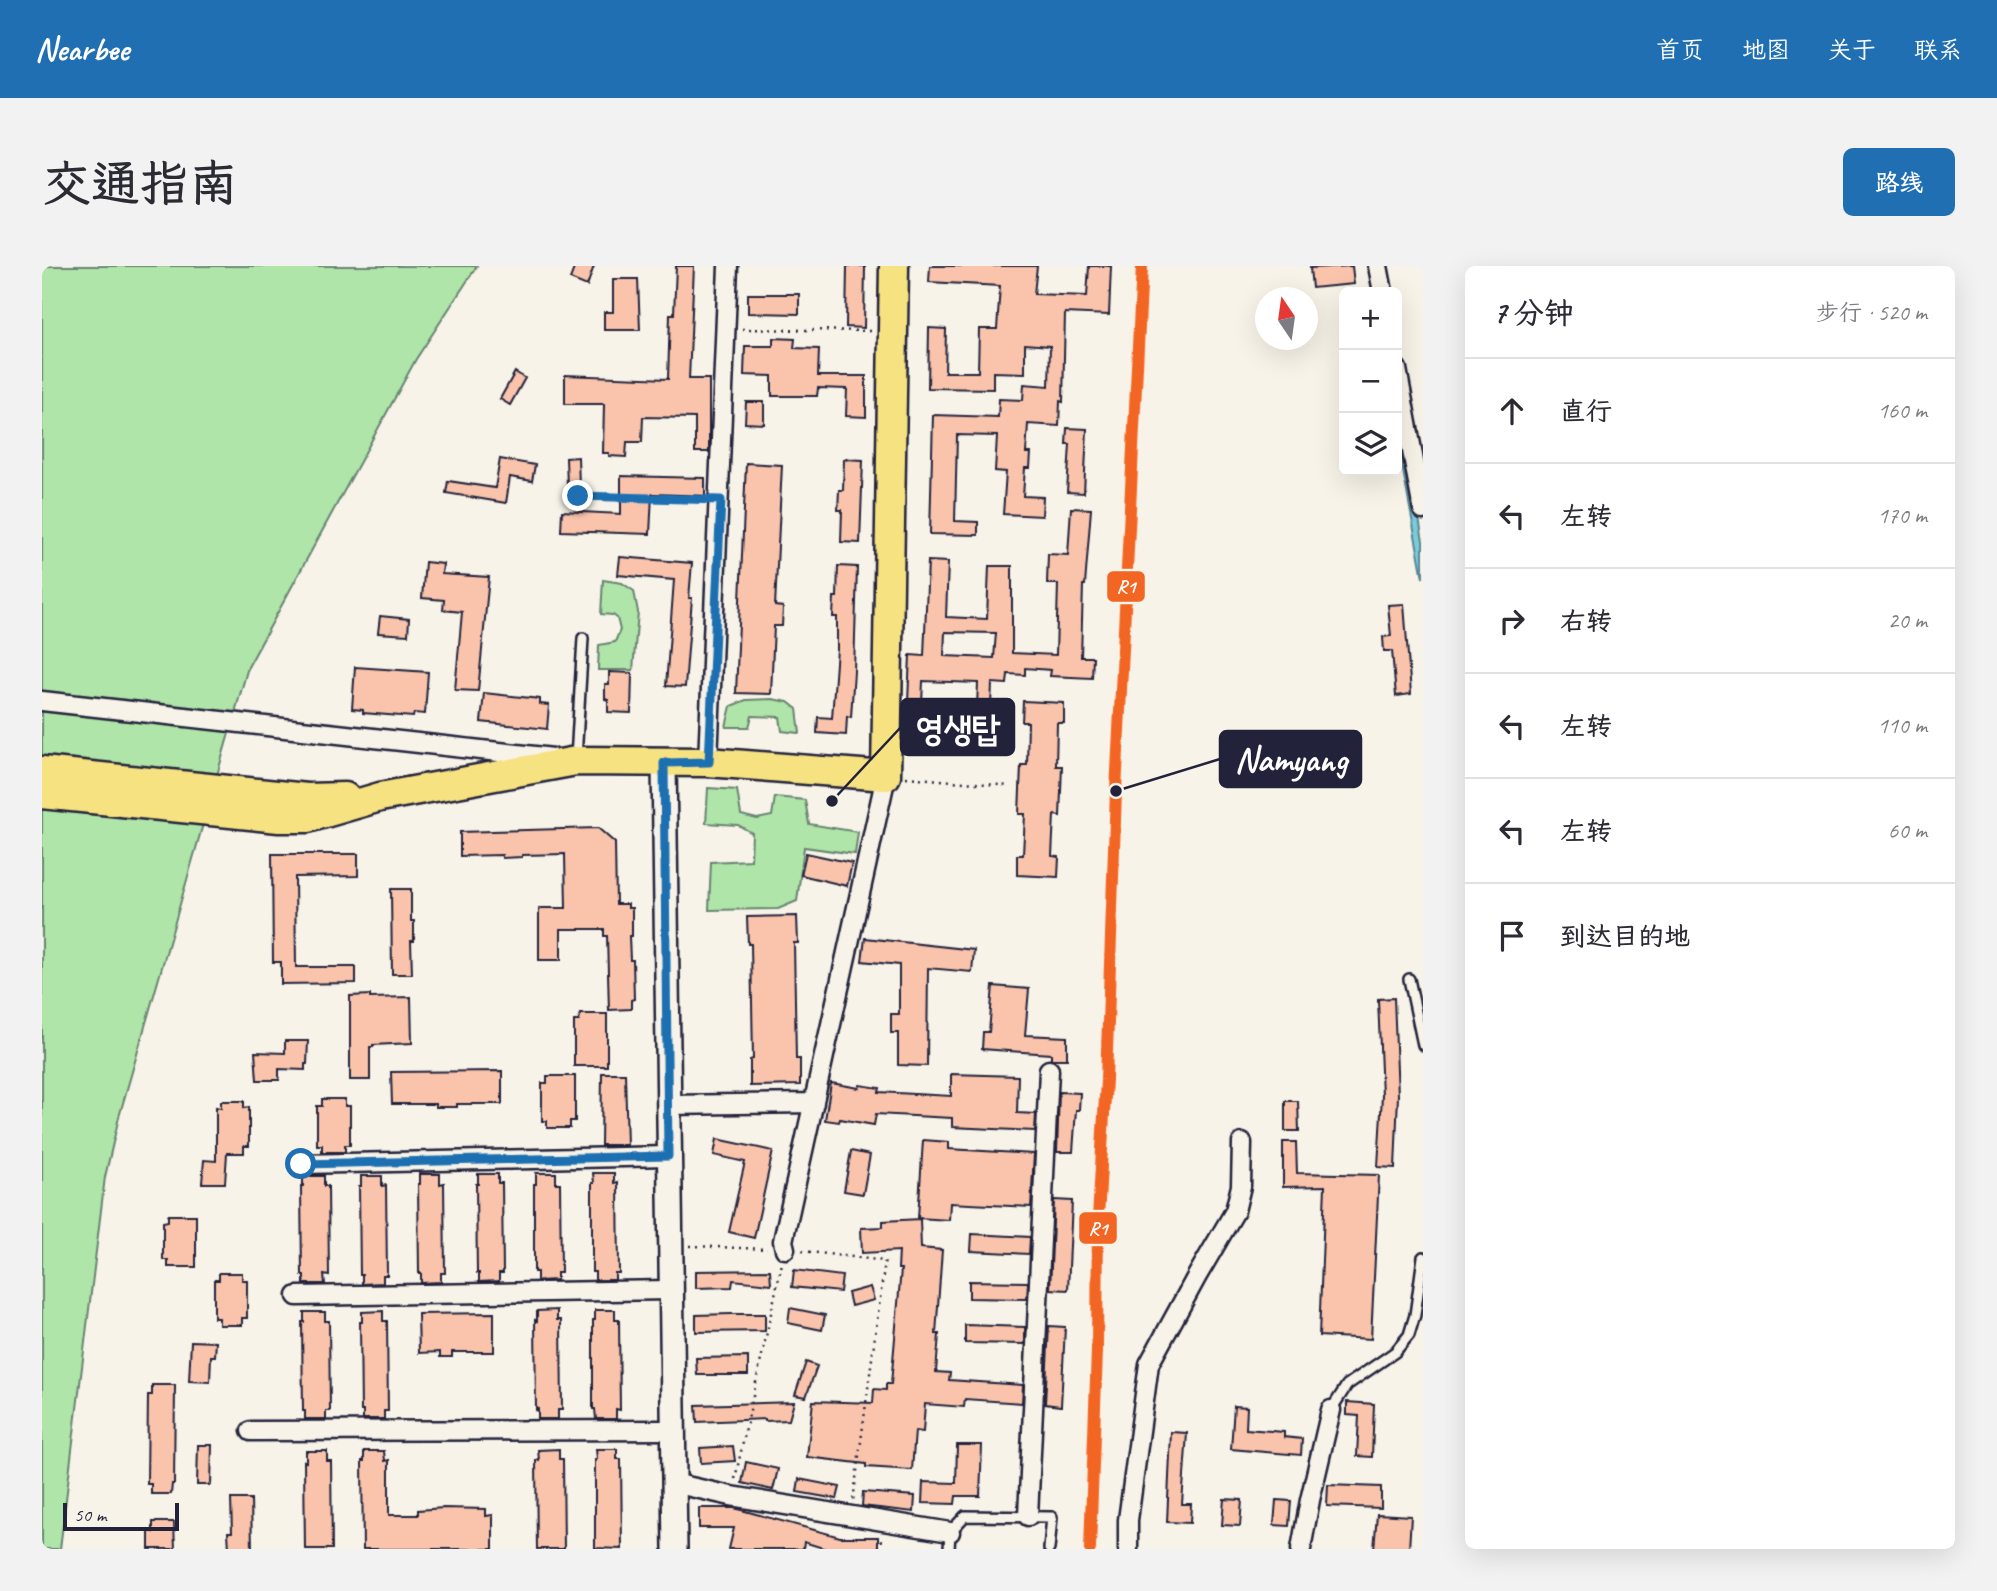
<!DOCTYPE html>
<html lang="zh">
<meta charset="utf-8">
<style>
body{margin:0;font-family:Caveat,"LXGW WenKai TC","Poor Story",sans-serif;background:#f2f2f3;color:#2b2b33}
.controls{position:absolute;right:21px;top:21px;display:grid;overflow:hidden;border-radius:10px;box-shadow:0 7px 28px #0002}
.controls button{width:63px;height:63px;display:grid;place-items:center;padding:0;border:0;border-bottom:2px solid #e1e1e2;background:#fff;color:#2b2b33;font:35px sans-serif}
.compass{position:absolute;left:1213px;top:21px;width:63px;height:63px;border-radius:50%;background:#fff;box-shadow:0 7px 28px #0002;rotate:347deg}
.scale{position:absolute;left:21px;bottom:18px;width:116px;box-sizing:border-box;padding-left:7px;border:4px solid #22223b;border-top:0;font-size:19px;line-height:24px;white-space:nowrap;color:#22223b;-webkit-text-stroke:5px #f7f3e8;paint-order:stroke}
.stop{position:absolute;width:21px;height:21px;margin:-16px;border:5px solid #1f6fb2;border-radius:50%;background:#fff}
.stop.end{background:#1f6fb2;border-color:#fff;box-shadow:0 2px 7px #0008}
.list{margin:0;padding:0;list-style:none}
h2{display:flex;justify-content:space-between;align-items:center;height:91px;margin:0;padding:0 28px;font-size:30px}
h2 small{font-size:23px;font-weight:400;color:#7c7c81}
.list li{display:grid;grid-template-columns:46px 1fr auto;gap:21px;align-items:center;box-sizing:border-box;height:105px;padding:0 28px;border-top:2px solid #e1e1e2}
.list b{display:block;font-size:26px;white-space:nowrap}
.list em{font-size:23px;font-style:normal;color:#7c7c81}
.icon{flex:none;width:38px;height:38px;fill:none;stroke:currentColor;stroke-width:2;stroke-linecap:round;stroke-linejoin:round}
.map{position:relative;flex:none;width:1381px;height:1283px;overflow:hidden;border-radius:10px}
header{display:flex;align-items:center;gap:42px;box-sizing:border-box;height:98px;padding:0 35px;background:#1f6fb2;color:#fff}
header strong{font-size:33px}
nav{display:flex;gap:38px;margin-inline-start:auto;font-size:24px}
.intro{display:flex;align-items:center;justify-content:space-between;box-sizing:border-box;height:168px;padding:0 42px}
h1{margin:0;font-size:49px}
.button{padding:18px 32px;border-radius:10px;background:#1f6fb2;color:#fff;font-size:24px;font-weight:700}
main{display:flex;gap:42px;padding:0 42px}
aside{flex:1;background:#fff;border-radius:10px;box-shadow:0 7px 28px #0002}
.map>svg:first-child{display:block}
</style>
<header>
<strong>Nearbee</strong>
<nav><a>首页</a><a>地图</a><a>关于</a><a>联系</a></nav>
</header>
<div class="intro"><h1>交通指南</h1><a class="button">路线</a></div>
<main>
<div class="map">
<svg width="1381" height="1283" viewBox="0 0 1381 1283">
<rect width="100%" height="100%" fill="#f7f3e8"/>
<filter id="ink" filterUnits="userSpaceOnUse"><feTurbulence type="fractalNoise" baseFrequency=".0143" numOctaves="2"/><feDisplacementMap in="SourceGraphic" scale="14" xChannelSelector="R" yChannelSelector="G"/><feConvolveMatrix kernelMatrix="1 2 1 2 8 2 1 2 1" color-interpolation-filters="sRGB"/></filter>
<g filter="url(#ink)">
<path fill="#afe5a8" stroke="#688472" stroke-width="2" d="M0,0H435L374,93L206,401L77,851L63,911L18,1283H0Z
M561,314L580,317L592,325L596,346L591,404H556L557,379L573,376L578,364L575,352L571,349L559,348Z
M730,433L746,436L755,443L758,467L740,465L738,451L710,450L707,461H684L689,440L704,434Z
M666,522L695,524L699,549L715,553L730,550L733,531L763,534L767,558L816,566L813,588L762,581L755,635L736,643L667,644L669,596L709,594L710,567L696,559L664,557Z"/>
<path fill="#7ccbd8" stroke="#588799" stroke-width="2" d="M1355,130L1381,275V312L1355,173Z"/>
<path fill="#fac4ac" stroke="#22223b" stroke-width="2" fill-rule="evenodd" d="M533,0H552L545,20L528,13Z
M634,0H652L647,113H667V186H653V152L601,151L600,176H585L584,191L567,190V187H561L562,138H523V109L626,113L628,48H632Z
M805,0H823L822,62L804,61Z
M888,0H995L992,28L1045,30L1047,0H1069L1067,49L1023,47L1021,136L1018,135L1017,160L986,158L984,187H989L988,202H983L981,230L1001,231L1000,250L961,248L964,206L953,205L955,170L915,169L913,255L936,256V269L888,268L891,149L956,151L957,133L981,134L982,118L1007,120L1008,80L983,78V107L951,106V123L886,122L887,62L904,63L903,106H936L937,63H955L958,20L887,16Z
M1310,0L1312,18L1270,22L1268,2Z
M571,13H596L598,64H562V46H571Z
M706,28H757V48L706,47Z
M731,72L753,73L752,82L777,83L776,110H824V151L804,150L805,123L776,122L775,130H730V110L702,109L703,80H731Z
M473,106L483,112L468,139L458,133Z
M704,136H722V158L703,157Z
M1025,162L1045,163L1042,227L1025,226L1028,178H1024Z
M536,191L537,219L525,220L524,192Z
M458,193L493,199L490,215L468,211L464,237L404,227L406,215L453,222Z
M802,193L821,194L818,277L799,276L800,244H796L797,224H801Z
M704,197L740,199L733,340L741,341L740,360H732L729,428L694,427Z
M579,210L663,212V230L610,228L608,268L519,265L520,245L579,248Z
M1029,242L1049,243L1043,319H1041L1039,391H1051L1050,412L1008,410L1009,404L983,402V409L966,408L965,418L950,417L949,440H935L936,417L881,415L878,483H864L868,389L882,390L886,295L906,296L904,351L945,353L947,300H970V387L1014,389L1016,318H1005L1006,288L1026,289ZM903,366L954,367L952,392L902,390Z
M578,291L650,297L647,332H650L643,421L624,420L632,314L576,309Z
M383,296L401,298L400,308L447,311L436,425L413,424L420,346L401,344L402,334L380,332Z
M796,300L815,301L812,405L809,451L805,450L804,469L775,467L776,451L790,452L795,383V351H791L792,331H795Z
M1362,338L1369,428L1354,430L1350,385H1342L1341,371L1349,370L1346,339Z
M338,350L367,353L366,369L336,367Z
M313,401L386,406L383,448L372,447L371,451L321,447V444L310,443Z
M567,406L590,407L589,447L566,446V434L563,433V418H567Z
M442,427L498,433V438L507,439L505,463L439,456Z
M981,435L1022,437V457H1015L1014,500H1020L1018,550L1012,549L1010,590L1017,591L1016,611L975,609V589H981L983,548H977L979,499H985L986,456H980Z
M556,562L573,577L574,638H586V642H590V670H587L588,694H591L592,733L589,734V743L567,744L565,670H562V663H519V694H497V642H524L523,588L480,589V591L460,592V589L418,590V566Z
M764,587L810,597L805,620L759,609Z
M230,588H316V610L253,611L254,701H314V717L239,718V696H231Z
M349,623H369V655H372V675H369L370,708H350Z
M755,650L756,677H752L754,793H758V819L708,820V794L711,793L709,678H706L705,651Z
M823,672L932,684L930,706L886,702L885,800L856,799V767H849V748H857V699L820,695Z
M951,720L987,723L983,769L1025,771V793H1009V788L940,783L941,766H947Z
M328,729V732L369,731L370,777L331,779V781H328V814H308V730Z
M1352,732L1356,829L1353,902L1336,901L1340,829L1336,733Z
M538,748H565V800H532V755H537Z
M243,775H266L265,798H263V804L237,803V814H215L213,786L243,787Z
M460,805V838H415V841H394V838H350L349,806Z
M560,807H583L585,879H559Z
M909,808L976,810L975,847L994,848L993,865L910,861V852L834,848L832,859L798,853L797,856L783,854L789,817L817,822L818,819L838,822L837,826L909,830Z
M505,810H533V855H528V862H505V855H500V817H505Z
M1017,826L1038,827L1037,844H1034L1031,886H1015Z
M280,833H303V840H308V879H303V886H280V879H275V840H280Z
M179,835H202V842L207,841V880H202V887H185L183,917H160L162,894L174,895V841L179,842Z
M1243,835H1256L1257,865H1243Z
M675,873L731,885L712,972L687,966L703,896L672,889Z
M881,874L907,876V883L992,888L989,941L908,937L907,954L876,952Z
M1241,876H1254L1255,907L1337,909L1329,1073L1277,1070L1283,920L1241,921Z
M809,885L828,889L821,928L802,925Z
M494,907H514V917H518L519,1007H515V1014L495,1015V1006H492V918H494Z
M551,907H572V917L576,916L577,1007H573V1014H553V1006H550V917H552Z
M378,908H398V918L402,917L403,1007H399V1016L379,1017V1007H377L376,918H378Z
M436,908H456V917H460L461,1007H457V1015L437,1016V1007H435L434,918H436Z
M261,910H282V920H286L287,1010L282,1009L283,1018H262V1009H260L259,920H261Z
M319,910H340V920L344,919L345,1009H341V1017L320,1018V1009H318L317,920H319Z
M1012,934L1030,935L1026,1024L1008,1023Z
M126,949H154V1001H126V994H121V956L126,955Z
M878,953L879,982L900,984L894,1068H897L894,1106L908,1107L907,1114L981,1119L980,1137L923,1133L922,1141L883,1138L881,1166L873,1165L870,1204L824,1201V1198L765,1191L771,1135L831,1137L832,1123L844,1124V1118H849L859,1003H856L857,985L820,987L819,962L841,961V955Z
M930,968L988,971L987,988L929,985Z
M728,1004L729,1018L691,1014L690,1021L654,1022V1005Z
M752,1004L800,1010L798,1026L750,1021Z
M177,1007H200V1014H205V1052H200V1059H177V1052H172V1014H177Z
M927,1015L986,1016L985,1033L927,1032Z
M828,1021L832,1034L809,1040L806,1027Z
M748,1042L783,1049L780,1064L746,1057Z
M515,1044V1054H519L520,1144H516V1153H496V1143L494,1144L493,1054L495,1055V1045Z
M553,1044H573V1054H577L578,1144L574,1143V1153H554L553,1143H551V1054H553Z
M341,1045V1055H345L346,1145H342V1153H321V1145H319L318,1056H320V1046Z
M262,1046H283V1055H287L288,1145H284V1153H263V1145H261L260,1056H262Z
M452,1047V1086H410V1091H398V1086L377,1087L376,1048Z
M689,1048H723V1065L654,1066V1049Z
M923,1059L983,1061V1078L923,1077Z
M1007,1060L1023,1061L1019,1140L1003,1138Z
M149,1075L174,1076L173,1090H169L168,1116L147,1115Z
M706,1091V1109H655L654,1092Z
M764,1096L775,1100L764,1131L753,1129Z
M110,1119H133L132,1218H130L129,1228H109V1218H105L106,1129H110Z
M752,1136L747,1154L723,1155V1153L655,1156L654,1139Z
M1305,1136L1332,1138L1330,1191L1315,1190L1317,1150L1305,1149Z
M1192,1140L1205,1141L1204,1163L1242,1166V1171L1260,1173L1259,1189L1189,1183Z
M1129,1166L1145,1167L1140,1238H1149L1148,1257L1125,1256Z
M156,1179H170L169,1219H155Z
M915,1179H940L938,1230H914L913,1238L880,1237L881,1216L914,1217Z
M691,1180L693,1195L659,1197L658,1182Z
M517,1183V1193H521L522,1283H495L494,1194H497L496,1184Z
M554,1183H575V1193H579L580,1283L553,1282V1193H555Z
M264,1185H285V1195H289L290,1283H263L262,1195L264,1196Z
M322,1185H342L343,1195L347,1194V1249H376V1244L402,1242L444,1243V1250L451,1249V1283H321L320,1195H322Z
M704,1196L736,1203L731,1224L700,1217Z
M757,1213L798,1221L795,1233L755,1226Z
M1286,1219L1339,1221V1242L1285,1240Z
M821,1226L873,1230L872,1246L820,1240Z
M189,1233H209L210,1283H187L186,1266H190Z
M1182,1233L1200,1234L1198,1260L1180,1259Z
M1234,1234L1249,1235L1247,1260L1232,1259Z
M657,1242H692L798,1271H836V1283H784L762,1276L761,1283H687L692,1262H657Z
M1335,1248L1369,1250L1367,1283H1332Z
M111,1256H132L133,1283H107V1265L111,1266Z"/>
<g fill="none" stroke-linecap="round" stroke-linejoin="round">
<defs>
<path id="service" d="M534,493L541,372
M1367,713L1381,779
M1289,1144L1305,1119L1353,1086L1367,1069L1373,1049L1381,991
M907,1283L908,1266L923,1250L1010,1251L1007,1283"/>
<path id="minor" d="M1336,0L1341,26
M1355,103L1381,244
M0,435L511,492
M666,496L686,0
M625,839L772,837
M259,898L626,890
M743,983L741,975L844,510
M255,1030L628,1024
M209,1165L631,1164
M631,1217L689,1230L908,1266
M986,1250L1007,804
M1086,1283V1254L1107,1098L1155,1010L1193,945L1199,920L1200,877
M1259,1283L1268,1234L1289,1144"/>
<path id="tertiary" d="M622,497L633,1283"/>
<path id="primary" d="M0,505L265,532L303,531
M0,528L237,552H266L338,531L534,495L666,496L844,510L852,0"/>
</defs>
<use href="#service" stroke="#22223b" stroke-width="14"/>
<use href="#minor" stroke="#22223b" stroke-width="23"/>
<use href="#tertiary" stroke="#22223b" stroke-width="28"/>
<use href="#primary" stroke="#22223b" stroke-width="33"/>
<path stroke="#22223b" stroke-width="2.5" stroke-dasharray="2 5" stroke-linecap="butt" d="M700,63L830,65
M536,230L662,234
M864,511L968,520
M648,980L725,983
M760,985L843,995L811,1235
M693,1213L740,997
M839,1283L840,1270"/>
<use href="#service" stroke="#f7f3e8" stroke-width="9"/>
<use href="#minor" stroke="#f7f3e8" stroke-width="18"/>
<use href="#tertiary" stroke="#f7f3e8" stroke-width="23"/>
<use href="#primary" stroke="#f7e281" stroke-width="28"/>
<defs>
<path id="rail-1" d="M1048,1283L1055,1084L1056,952L1064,814L1074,525L1100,0"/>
</defs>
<use href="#rail-1" stroke="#f7f3e8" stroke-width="18"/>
<use href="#rail-1" stroke="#f26522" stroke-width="12"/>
</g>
</g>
<g fill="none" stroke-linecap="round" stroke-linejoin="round" filter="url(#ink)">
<path stroke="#1f6fb2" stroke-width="9" d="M259,898L626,890L622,497L667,496L679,234L536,230"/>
</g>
<path fill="none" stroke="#22223b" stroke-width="2.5" d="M790 535L859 461M1074 525L1178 493"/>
<g fill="#22223b" stroke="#f7f3e8" stroke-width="2.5">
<circle cx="790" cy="535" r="7"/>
<circle cx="1074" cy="525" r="7"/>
</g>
<g fill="#22223b" stroke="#22223b" stroke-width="2.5">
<rect x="859" y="433" width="113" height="56" rx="7"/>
<rect x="1178" y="465" width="141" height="56" rx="7"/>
</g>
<g font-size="35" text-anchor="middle" font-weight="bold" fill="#fff">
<text x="916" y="474">영생탑</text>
<text x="1249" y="505">Namyang</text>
</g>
<g stroke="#f7f3e8" stroke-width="2.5">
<rect x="1064" y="304" width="40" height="33" rx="7" fill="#f26522"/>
<rect x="1036" y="945" width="40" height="34" rx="7" fill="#f26522"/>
</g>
<g font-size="19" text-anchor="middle" font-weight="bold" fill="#fff">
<text x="1084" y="327">R1</text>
<text x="1056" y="969">R1</text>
</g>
</svg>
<div class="controls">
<button>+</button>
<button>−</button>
<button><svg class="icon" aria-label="layers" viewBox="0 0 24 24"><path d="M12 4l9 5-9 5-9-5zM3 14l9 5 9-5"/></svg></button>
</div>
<svg class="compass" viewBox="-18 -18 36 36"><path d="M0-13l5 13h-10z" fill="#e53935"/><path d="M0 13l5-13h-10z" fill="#7c7c81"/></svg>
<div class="scale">50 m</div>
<div class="stop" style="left:259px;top:898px"></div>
<div class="stop end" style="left:536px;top:230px"></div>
</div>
<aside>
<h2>7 分钟<small>步行 · 520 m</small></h2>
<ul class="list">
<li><svg class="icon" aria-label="ahead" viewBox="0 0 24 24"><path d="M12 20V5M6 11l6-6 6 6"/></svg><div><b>直行</b></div><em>160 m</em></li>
<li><svg class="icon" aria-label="left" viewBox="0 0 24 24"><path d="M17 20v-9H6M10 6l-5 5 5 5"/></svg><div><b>左转</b></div><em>170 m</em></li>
<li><svg class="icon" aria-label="right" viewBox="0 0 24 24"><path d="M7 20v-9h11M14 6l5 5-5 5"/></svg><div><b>右转</b></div><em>20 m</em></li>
<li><svg class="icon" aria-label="left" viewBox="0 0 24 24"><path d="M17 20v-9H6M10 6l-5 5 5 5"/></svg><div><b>左转</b></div><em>110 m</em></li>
<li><svg class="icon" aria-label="left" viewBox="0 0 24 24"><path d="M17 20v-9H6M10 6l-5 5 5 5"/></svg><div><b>左转</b></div><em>60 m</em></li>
<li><svg class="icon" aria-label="arrive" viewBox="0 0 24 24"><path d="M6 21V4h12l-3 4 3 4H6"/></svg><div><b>到达目的地</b></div></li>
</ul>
</aside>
</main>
